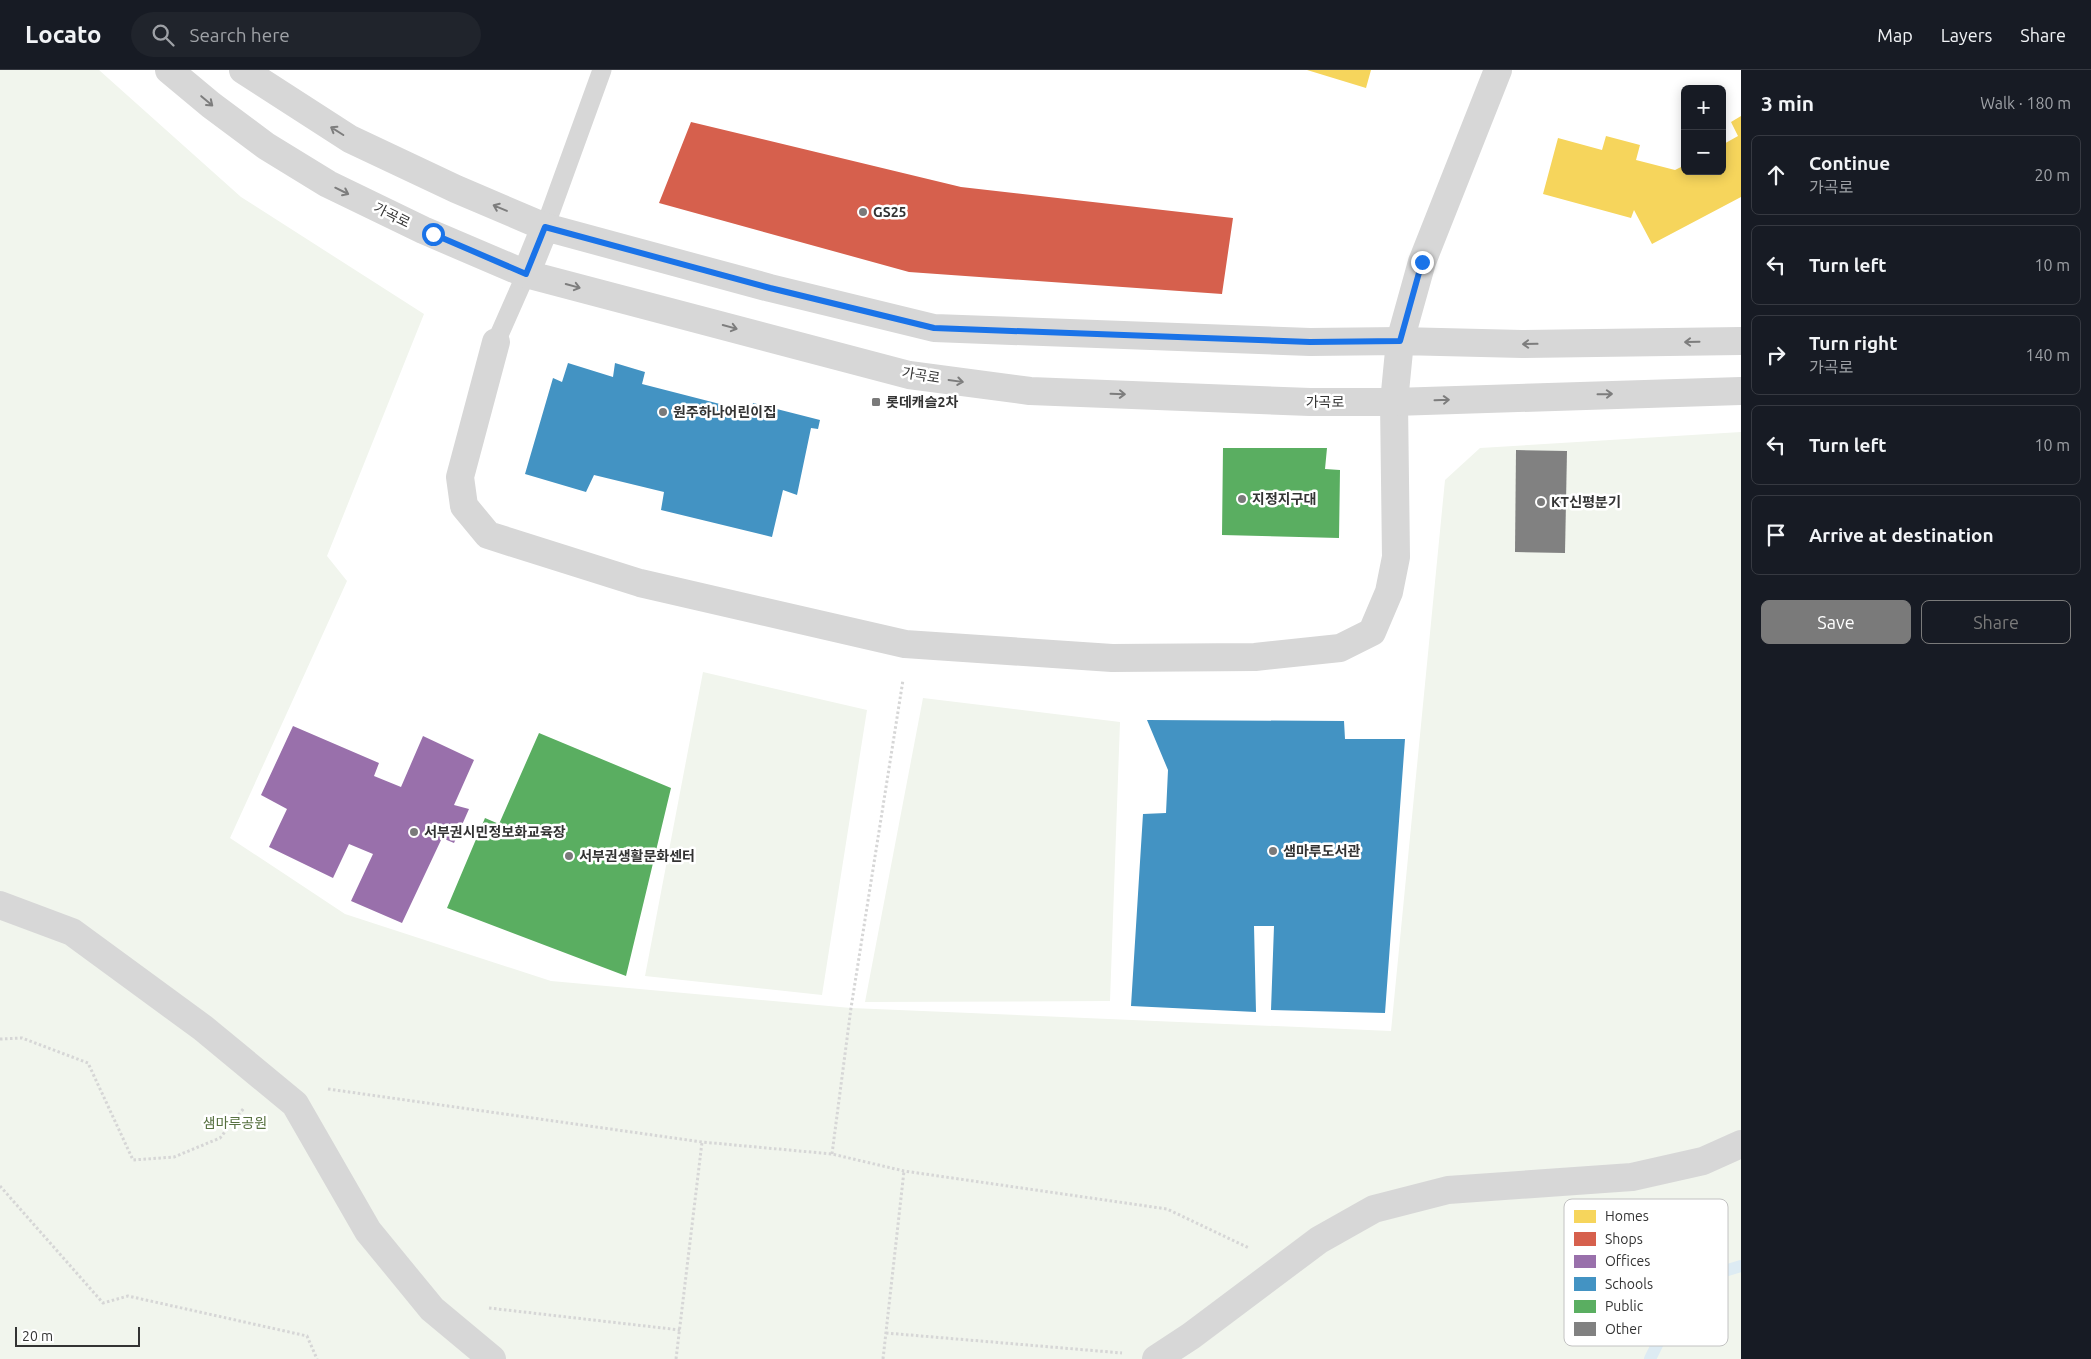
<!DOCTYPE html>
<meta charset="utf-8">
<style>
body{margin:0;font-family:Ubuntu,"Noto Sans KR",sans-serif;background:#20242c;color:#f1f3f6}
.controls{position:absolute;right:15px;top:15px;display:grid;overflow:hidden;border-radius:8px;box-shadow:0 2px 12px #0003}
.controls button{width:45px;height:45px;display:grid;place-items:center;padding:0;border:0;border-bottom:1px solid #363941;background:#171b24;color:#f1f3f6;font:25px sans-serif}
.scale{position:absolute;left:15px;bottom:12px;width:125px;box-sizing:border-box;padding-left:5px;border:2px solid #333;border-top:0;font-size:14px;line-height:18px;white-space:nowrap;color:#333;-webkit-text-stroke:4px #fff;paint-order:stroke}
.stop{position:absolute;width:15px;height:15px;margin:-11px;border:4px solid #1a73e8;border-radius:50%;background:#fff}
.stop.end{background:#1a73e8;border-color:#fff;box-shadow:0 1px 5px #0008}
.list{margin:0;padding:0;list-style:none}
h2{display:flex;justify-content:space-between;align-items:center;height:65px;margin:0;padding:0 20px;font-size:21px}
h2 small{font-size:16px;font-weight:400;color:#9ea1a6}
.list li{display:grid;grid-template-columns:32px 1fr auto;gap:15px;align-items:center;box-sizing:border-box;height:80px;margin:0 10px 10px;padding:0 10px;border:1px solid #363941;border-radius:8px}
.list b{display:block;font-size:19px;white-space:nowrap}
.list p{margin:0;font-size:16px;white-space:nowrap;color:#9ea1a6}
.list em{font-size:16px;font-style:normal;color:#9ea1a6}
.actions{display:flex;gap:10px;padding:15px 20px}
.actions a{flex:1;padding:11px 0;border:1px solid #7a7a7a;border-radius:8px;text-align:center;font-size:18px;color:#7a7a7a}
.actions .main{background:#7a7a7a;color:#fff}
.icon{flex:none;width:28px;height:28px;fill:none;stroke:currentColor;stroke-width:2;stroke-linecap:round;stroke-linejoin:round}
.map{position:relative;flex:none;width:1741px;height:1289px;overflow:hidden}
header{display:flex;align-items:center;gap:30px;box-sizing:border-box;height:70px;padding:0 25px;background:#171b24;border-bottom:1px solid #363941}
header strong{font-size:24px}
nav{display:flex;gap:28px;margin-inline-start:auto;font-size:18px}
.search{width:350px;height:45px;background:#20242c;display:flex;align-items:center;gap:12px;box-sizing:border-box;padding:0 18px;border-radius:28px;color:#9ea1a6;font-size:19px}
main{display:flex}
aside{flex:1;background:#171b24}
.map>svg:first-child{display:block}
</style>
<header>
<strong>Locato</strong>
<div class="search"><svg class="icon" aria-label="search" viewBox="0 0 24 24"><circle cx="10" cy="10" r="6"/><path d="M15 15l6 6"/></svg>Search here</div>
<nav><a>Map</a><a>Layers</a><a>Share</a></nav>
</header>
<main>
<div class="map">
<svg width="1741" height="1289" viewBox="0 0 1741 1289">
<rect width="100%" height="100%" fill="#fff"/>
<path fill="#f1f5ed" d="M0,0H99L241,127L424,244L327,486L347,511L230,768L345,844L551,911L851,938L1391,961L1445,410L1480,378L1741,362V1289H0Z
M703,602L867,640L822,925L645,906Z
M923,628L1120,652L1110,931L865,932Z"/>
<path fill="#f6d55c" d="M1307,0H1371L1366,18Z
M1741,46V127L1652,174L1634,140L1631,148L1543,124L1558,68L1602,80L1606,66L1640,75L1636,90L1675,100L1685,95V101H1722V75L1738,66L1731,52Z"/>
<path fill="#d6604d" d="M691,52L961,117L1233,148L1222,224L909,202L659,133Z"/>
<path fill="#9970ab" d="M293,656L379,693L374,706L401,717L423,666L474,690L454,735L469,739L454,773L442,768L402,853L351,831L373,784L349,774L333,808L269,777L287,739L261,725Z"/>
<path fill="#4393c3" d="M568,293L613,307L615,293L645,302L642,314L751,342L753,333L820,350L818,359L811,358L797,425L783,420L772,467L661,440L664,422L594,405L586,422L525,404L553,308L562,312Z
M1147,650L1344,651L1345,669H1405L1385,943L1271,940L1274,856H1254L1256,942L1131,936L1143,744L1166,743L1168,700Z"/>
<path fill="#5aae61" d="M1223,378H1327L1325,399L1340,400L1339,468L1222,465Z
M539,663L671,718L626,906L447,838L485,748L499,754Z"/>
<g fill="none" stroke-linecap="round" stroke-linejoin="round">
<path stroke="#ddebf3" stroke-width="12" d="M1650,1289L1688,1212L1741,1196"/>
</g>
<path fill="#818181" d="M1516,380L1567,381L1565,483L1515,482Z"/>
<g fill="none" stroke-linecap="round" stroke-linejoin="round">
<path stroke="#d6d6d6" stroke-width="3" stroke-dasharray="2.5 2.5" stroke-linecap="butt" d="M0,969L22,968L88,993L133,1090L174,1087L220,1068L244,1038
M328,1019L702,1072L832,1084L904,1101L1167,1139L1249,1178
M832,1084L851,938L903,610
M0,1116L103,1233L128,1226L307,1266L317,1289
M489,1238L680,1260
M886,1263L1122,1283
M676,1289L702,1072
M883,1289L904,1101"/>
<path stroke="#d7d7d7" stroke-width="19" d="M545,157L602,0
M496,272L526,204"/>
<path stroke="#d7d7d7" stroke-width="28" d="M0,835L72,862L203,958L295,1034L368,1161L432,1239L492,1289
M1156,1289L1191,1266L1319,1170L1374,1139L1448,1120L1632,1107L1703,1091L1741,1074"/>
<path stroke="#d7d7d7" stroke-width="28" d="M1400,271L1422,192L1498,0
M496,272L460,407L464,436L488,465L640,513L905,574L1112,588L1255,587L1340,578L1372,562L1389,522L1396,487L1394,332"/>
<path stroke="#d7d7d7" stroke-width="28" d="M169,0L211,35L266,76L328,114L423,160L526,204L909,305L1030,321L1310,332H1394L1741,321
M243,0L350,69L456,119L545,157L770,218L934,258L1310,272L1400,271L1522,274L1741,271
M526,204L545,157
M1394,332L1400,271"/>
</g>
<defs><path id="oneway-shaft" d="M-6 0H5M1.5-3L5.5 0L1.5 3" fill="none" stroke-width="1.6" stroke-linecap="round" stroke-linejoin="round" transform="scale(1.25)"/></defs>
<g stroke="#7d7d7d">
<use href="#oneway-shaft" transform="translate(207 31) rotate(40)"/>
<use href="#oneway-shaft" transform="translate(337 61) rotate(-148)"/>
<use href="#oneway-shaft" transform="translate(342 121) rotate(26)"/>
<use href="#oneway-shaft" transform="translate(500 138) rotate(-157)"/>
<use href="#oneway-shaft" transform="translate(573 216) rotate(15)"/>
<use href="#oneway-shaft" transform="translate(730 257) rotate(15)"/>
<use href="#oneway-shaft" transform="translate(1692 272) rotate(179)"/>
<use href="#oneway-shaft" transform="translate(1530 274) rotate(179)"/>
<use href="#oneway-shaft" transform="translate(956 311) rotate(8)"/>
<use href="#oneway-shaft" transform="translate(1118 324) rotate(2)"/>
<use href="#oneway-shaft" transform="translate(1605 324) rotate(-1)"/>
<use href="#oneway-shaft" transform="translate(1442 330) rotate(-2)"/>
</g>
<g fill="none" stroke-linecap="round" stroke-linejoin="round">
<path stroke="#1a73e8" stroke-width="6" d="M433,164L526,204L545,157L770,218L934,258L1310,272L1400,271L1422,192"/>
</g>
<g fill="#7a7a7a" stroke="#fff" stroke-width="2">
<circle cx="863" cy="142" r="5"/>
<rect x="871" y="327" width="10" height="10" rx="2.5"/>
<circle cx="663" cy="342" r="5"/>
<circle cx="1242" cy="429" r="5"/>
<circle cx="1541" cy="432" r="5"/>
<circle cx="414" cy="762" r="5"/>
<circle cx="1273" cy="781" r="5"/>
<circle cx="569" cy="786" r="5"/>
</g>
<g text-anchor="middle" stroke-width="5" stroke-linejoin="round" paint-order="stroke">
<g font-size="14" font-weight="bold" fill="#333" stroke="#fff" text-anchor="start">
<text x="873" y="147">GS25</text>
<text x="886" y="337">롯데캐슬2차</text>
<text x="673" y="347">원주하나어린이집</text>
<text x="1252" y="434">지정지구대</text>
<text x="1551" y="437">KT신평분기</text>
<text x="424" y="767">서부권시민정보화교육장</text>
<text x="1283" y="786">샘마루도서관</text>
<text x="579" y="791">서부권생활문화센터</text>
</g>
<g font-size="14" fill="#333" stroke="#fff">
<text transform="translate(392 145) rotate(26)" y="5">가곡로</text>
<text transform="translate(921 305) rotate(9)" y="5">가곡로</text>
<text x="1325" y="337">가곡로</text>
</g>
<g font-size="14" fill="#56703f" stroke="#fff">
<text x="235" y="1058">샘마루공원</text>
</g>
</g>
<rect x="1564" y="1129" width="164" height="147" rx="8" fill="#fff" stroke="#c2c2c2" stroke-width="1"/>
<rect x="1574" y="1140" width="22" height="13" fill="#f6d55c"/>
<rect x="1574" y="1162" width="22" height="14" fill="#d6604d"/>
<rect x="1574" y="1185" width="22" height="13" fill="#9970ab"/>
<rect x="1574" y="1207" width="22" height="14" fill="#4393c3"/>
<rect x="1574" y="1230" width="22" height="13" fill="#5aae61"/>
<rect x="1574" y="1252" width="22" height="14" fill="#818181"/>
<g font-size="14" fill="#333">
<text x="1605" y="1151">Homes</text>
<text x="1605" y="1174">Shops</text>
<text x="1605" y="1196">Offices</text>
<text x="1605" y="1219">Schools</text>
<text x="1605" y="1241">Public</text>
<text x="1605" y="1264">Other</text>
</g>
</svg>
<div class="controls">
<button>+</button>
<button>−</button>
</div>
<div class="scale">20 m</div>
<div class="stop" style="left:433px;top:164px"></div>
<div class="stop end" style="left:1422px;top:192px"></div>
</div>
<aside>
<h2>3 min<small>Walk · 180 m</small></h2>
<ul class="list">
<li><svg class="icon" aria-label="ahead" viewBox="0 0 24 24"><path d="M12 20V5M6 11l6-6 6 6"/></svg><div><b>Continue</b><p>가곡로</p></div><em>20 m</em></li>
<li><svg class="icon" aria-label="left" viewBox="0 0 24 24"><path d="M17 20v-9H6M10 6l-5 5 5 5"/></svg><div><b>Turn left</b></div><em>10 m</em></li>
<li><svg class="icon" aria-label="right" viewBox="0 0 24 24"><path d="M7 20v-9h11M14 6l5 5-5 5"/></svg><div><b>Turn right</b><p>가곡로</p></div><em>140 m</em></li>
<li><svg class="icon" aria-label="left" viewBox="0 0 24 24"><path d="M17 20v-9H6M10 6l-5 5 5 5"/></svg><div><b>Turn left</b></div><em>10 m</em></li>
<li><svg class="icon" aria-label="arrive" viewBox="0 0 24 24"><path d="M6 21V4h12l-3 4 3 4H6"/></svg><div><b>Arrive at destination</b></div></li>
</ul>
<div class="actions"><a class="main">Save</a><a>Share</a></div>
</aside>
</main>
